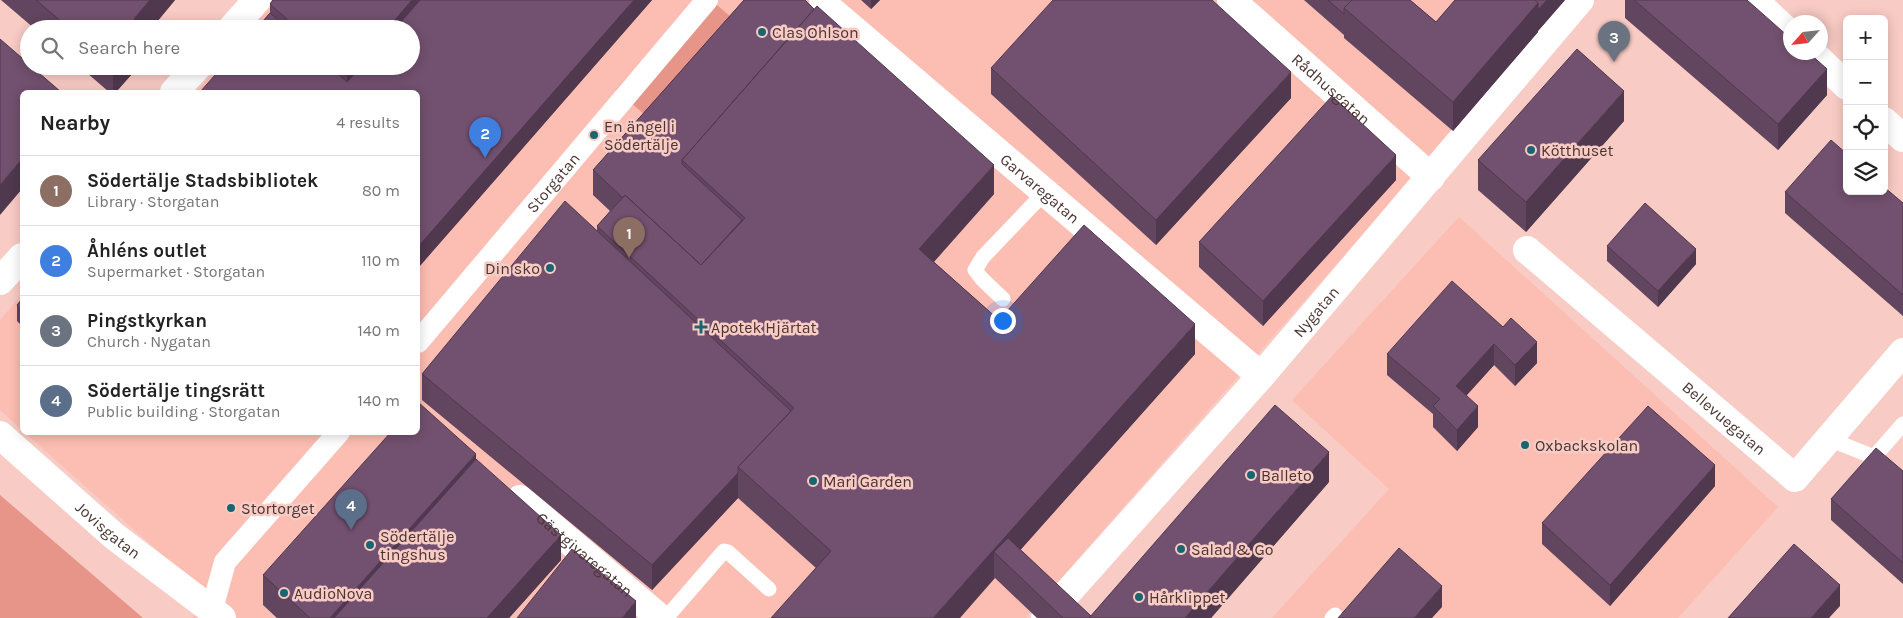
<!DOCTYPE html>
<meta charset="utf-8">
<style>
body{margin:0;font-family:Karla,sans-serif;background:#f2f2f2;color:#222}
.controls{position:absolute;right:15px;top:15px;display:grid;overflow:hidden;border-radius:8px;box-shadow:0 2px 12px #0003}
.controls button{width:45px;height:45px;display:grid;place-items:center;padding:0;border:0;border-bottom:1px solid #e0e0e0;background:#fff;color:#222;font:25px sans-serif}
.compass{position:absolute;left:1783px;top:15px;width:45px;height:45px;border-radius:50%;background:#fff;box-shadow:0 2px 12px #0003;rotate:243deg}
.you{position:absolute;left:1002px;top:320px;width:18px;height:18px;margin:-12px;border:4px solid #fff;border-radius:50%;background:#1a73e8;box-shadow:0 0 0 8px #1a73e833}
.badge{display:grid;place-items:center;width:32px;height:32px;border-radius:50%;background:#2563eb;color:#fff;font-size:16px;font-weight:700}
.pin{position:absolute;translate:-50% -41px;filter:drop-shadow(0 1px 2px #0008)}
.pin::after{content:'';position:absolute;top:26px;width:18px;height:15px;background:inherit;clip-path:polygon(0 0,100% 0,50% 100%)}
.list{margin:0;padding:0;list-style:none}
h2{display:flex;justify-content:space-between;align-items:center;height:65px;margin:0;padding:0 20px;font-size:21px}
h2 small{font-size:16px;font-weight:400;color:#767676}
.list li{display:grid;grid-template-columns:32px 1fr auto;gap:15px;align-items:center;box-sizing:border-box;height:70px;padding:0 20px;border-top:1px solid #e0e0e0}
.list b{display:block;font-size:19px;white-space:nowrap}
.list p{margin:0;font-size:16px;white-space:nowrap;color:#767676}
.list em{font-size:16px;font-style:normal;color:#767676}
.icon{flex:none;width:28px;height:28px;fill:none;stroke:currentColor;stroke-width:2;stroke-linecap:round;stroke-linejoin:round}
.map{position:relative;flex:none;width:1903px;height:618px;overflow:hidden}
.search{position:absolute;background:#fff;box-shadow:0 2px 12px #0003;left:20px;top:20px;width:400px;height:55px;display:flex;align-items:center;gap:12px;box-sizing:border-box;padding:0 18px;border-radius:28px;color:#767676;font-size:19px}
.panel{position:absolute;background:#fff;box-shadow:0 2px 12px #0003;left:20px;top:90px;width:400px;height:345px;border-radius:8px}
.map>svg:first-child{display:block}
</style>
<div class="map">
<svg width="1903" height="618" viewBox="0 0 1903 618">
<rect width="100%" height="100%" fill="#f8cbc4"/>
<path fill="#fcbdb2" d="M276,0H1572L1347,252L1026,618H192L209,596L25,433L418,432V92H196L219,66H411V29H251Z
M1459,217L1778,507L1678,618H1272L1389,489L1292,400Z
M22,294V430L0,410V320Z"/>
<path fill="#e79588" d="M695,0H711L730,16L644,114L616,90Z
M0,495L143,618H0Z"/>
<g fill="none" stroke-linecap="round" stroke-linejoin="round">
<path stroke="#fff" stroke-width="15" d="M1003,299L982,279L975,270L983,257L1045,192
M1829,439L1874,457L1903,483
M1874,457L1903,424
M666,618L724,551L728,552L769,589
M1332,618L1335,615"/>
<g stroke="#fff" stroke-width="22">
<path d="M820,0L833,12"/>
<path id="s1" d="M418,342L707,0"/>
<path d="M212,609L225,562L339,432"/>
</g>
<g stroke="#fff" stroke-width="28">
<path id="s2" d="M1231,0L1431,177"/>
<path d="M1754,0L1790,34"/>
<path id="s3" d="M833,12L1261,376"/>
<path d="M231,29L257,0"/>
<path d="M1811,52L1847,86"/>
<path d="M174,92L198,66"/>
<path d="M1884,121L1903,138"/>
<path id="s4" d="M1527,250L1795,478L1903,352"/>
<path d="M0,281L22,257"/>
<path id="s5" d="M520,499L660,618"/>
</g>
<g stroke="#fff" stroke-width="28">
<path id="s6" d="M0,435L114,536L222,618"/>
<path id="s7" d="M1045,618L1261,376L1580,0"/>
</g>
</g>
<path fill="#62455f" d="M1,0H175L151,29H35Z
M273,0H652L418,268L223,66H411V29H256L270,13V4Z
M744,0L994,194L934,262L999,320L1195,354L1020,550L1091,616L1329,482L1211,618H1037L995,578L816,568L738,498L652,590L422,400V374L597,231V226L610,211L593,195V170Z
M861,0H880L871,9Z
M1304,0H1410L1436,22L1455,0H1565L1538,31V32L1453,131L1344,38V35Z
M1625,0H1747L1827,95L1778,150L1625,18Z
M79,66H139L116,92H109Z
M991,68L1291,98L1156,245L991,94Z
M1624,121L1526,232L1478,190V160Z
M1396,180L1263,326L1199,267V242Z
M1785,192L1903,203V316L1785,213Z
M1607,246L1696,264L1658,307L1607,261Z
M22,299V326L17,321V305Z
M1503,327L1537,363L1515,386L1494,365L1466,396L1478,427L1457,451L1433,427V414L1387,375V354Z
M476,459L561,560L509,618H277L263,605V575Z
M1903,471V584L1831,520V499Z
M1715,486L1610,606L1542,544V523Z"/>
<path fill="#50384e" d="M150,0H175L151,29H134V19Z
M412,0H438L411,29H387Z
M634,0H652L418,268V247Z
M871,0H880L871,9Z
M1547,0H1565L1538,31V32L1453,131V102L1538,3Z
M113,66H139L116,92H113Z
M354,66H380L347,92V74Z
M1827,69V95L1778,150V124Z
M1291,72V98L1156,245V220Z
M1624,91V121L1526,232V202Z
M1396,155V180L1263,326V301Z
M22,159V189L0,215V185Z
M994,165V194L919,278V249Z
M1696,249V264L1658,307V291Z
M1195,324V354L1007,565L994,552V578H995L960,618H933Z
M1537,342V363L1515,386V365Z
M1494,344V365L1456,407V386Z
M1478,406V427L1457,451V430Z
M1329,452V482L1211,618H1185Z
M476,454V484L356,618H330Z
M1715,465V486L1610,606V585Z
M738,473V498L652,590V565Z
M561,535V560L509,618H487Z
M1840,585V606L1829,618H1811Z
M1442,586V607L1432,618H1414Z
M636,601V618H622Z"/>
<path fill="#72506f" stroke="#50384e" d="M36,0H150L134,19L145,29H70Z
M273,0H412L387,29H298L270,4Z
M420,0H634L418,247V92H200L223,66H329L347,82L362,66H411V29H395Z
M744,0H805L814,9L682,160V164L742,220L701,265L625,195L623,198L593,170Z
M1053,0H1212L1291,72L1156,220L991,68Z
M1328,0H1352L1344,8V14Z
M1352,0H1410L1436,22L1455,0H1535L1538,3L1453,102L1344,8Z
M1535,0H1547L1538,10V3Z
M1634,0H1747L1790,38V52H1808L1827,69L1778,124Z
M817,6L994,165L919,249L999,320L1084,225L1195,324L933,618H771L831,551L738,467L794,408L597,226L625,195L701,265L745,218L682,160Z
M270,13L288,29H256Z
M0,39L29,64V66H31L61,92H22V159L0,185Z
M1577,49L1624,91L1526,202L1478,160Z
M339,66H354L347,74Z
M1332,96L1396,155L1263,301L1199,242Z
M1831,140L1847,154V191H1884V187L1903,203V295L1785,192Z
M565,201L791,411L738,467V473L652,565L422,374Z
M1645,203L1696,249L1658,291L1607,246Z
M1452,281L1503,327L1511,318L1537,342L1515,365L1494,344L1456,386L1478,406L1457,430L1433,406L1440,399L1387,354Z
M22,299V311L17,305Z
M418,402L476,454L330,618H310L263,575L391,432H418Z
M1275,405L1329,452L1185,618H1089Z
M1648,406L1715,465L1610,585L1542,523Z
M1876,448L1903,471V563L1831,499Z
M476,459L561,535L487,618H334Z
M1008,538L1091,616L1089,618H1063L994,552Z
M1794,544L1840,585L1811,618H1728Z
M1399,548L1442,586L1414,618H1338Z
M572,549L636,601L622,618H517Z"/>
<g fill="#1a6570" stroke="#f8cbc4" stroke-width="2">
<circle cx="762" cy="32" r="5"/>
<circle cx="594" cy="135" r="5"/>
<circle cx="1531" cy="150" r="5"/>
<circle cx="550" cy="268" r="5"/>
<path d="M698.5 319.5h5v5h5v5h-5v5h-5v-5h-5v-5h5z"/>
<circle cx="1525" cy="445" r="5"/>
<circle cx="1251" cy="475" r="5"/>
<circle cx="813" cy="481" r="5"/>
<circle cx="231" cy="508" r="5"/>
<circle cx="370" cy="545" r="5"/>
<circle cx="1181" cy="549" r="5"/>
<circle cx="284" cy="593" r="5"/>
<circle cx="1139" cy="597" r="5"/>
</g>
<g text-anchor="middle" stroke-width="5" stroke-linejoin="round" paint-order="stroke">
<g font-size="16" fill="#4b3532" stroke="#f8cbc4" text-anchor="start">
<text x="772" y="38">Clas Ohlson</text>
<text x="604" y="132">En ängel i<tspan x="604" dy="18">Södertälje</tspan></text>
<text x="1541" y="156">Kötthuset</text>
<text x="540" y="274" text-anchor="end">Din sko</text>
<text x="711" y="333">Apotek Hjärtat</text>
<text x="1535" y="451">Oxbackskolan</text>
<text x="1261" y="481">Balleto</text>
<text x="823" y="487">Mari Garden</text>
<text x="241" y="514">Stortorget</text>
<text x="380" y="542">Södertälje<tspan x="380" dy="18">tingshus</tspan></text>
<text x="1191" y="555">Salad &amp; Go</text>
<text x="294" y="599">AudioNova</text>
<text x="1149" y="603">Hårklippet</text>
</g>
<g font-size="16" fill="#4b3532" stroke="#f8cbc4">
<text dy="6" stroke="none"><textPath href="#s2" startOffset="134">Rådhusgatan</textPath></text>
<text dy="6" stroke="none"><textPath href="#s1" startOffset="209">Storgatan</textPath></text>
<text dy="6" stroke="none"><textPath href="#s3" startOffset="272">Garvaregatan</textPath></text>
<text dy="6" stroke="none"><textPath href="#s7" startOffset="409">Nygatan</textPath></text>
<text dy="6" stroke="none"><textPath href="#s4" startOffset="259">Bellevuegatan</textPath></text>
<text dy="6" stroke="none"><textPath href="#s6" startOffset="144">Jovisgatan</textPath></text>
<text dy="6" stroke="none"><textPath href="#s5" startOffset="85">Gästgivaregatan</textPath></text>
</g>
</g>
</svg>
<div class="controls">
<button>+</button>
<button>−</button>
<button><svg class="icon" aria-label="locate" viewBox="0 0 24 24"><circle cx="12" cy="12" r="6"/><path d="M12 2v4M12 18v4M2 12h4M18 12h4"/></svg></button>
<button><svg class="icon" aria-label="layers" viewBox="0 0 24 24"><path d="M12 4l9 5-9 5-9-5zM3 14l9 5 9-5"/></svg></button>
</div>
<svg class="compass" viewBox="-18 -18 36 36"><path d="M0-13l5 13h-10z" fill="#e53935"/><path d="M0 13l5-13h-10z" fill="#767676"/></svg>
<div class="you"></div>
<div class="pin badge" style="left:629px;top:258px;background:#8d6e63">1</div>
<div class="pin badge" style="left:485px;top:158px;background:#3f7fe0">2</div>
<div class="pin badge" style="left:1614px;top:62px;background:#6b7280">3</div>
<div class="pin badge" style="left:351px;top:530px;background:#5c6f8a">4</div>
<div class="search"><svg class="icon" aria-label="search" viewBox="0 0 24 24"><circle cx="10" cy="10" r="6"/><path d="M15 15l6 6"/></svg>Search here</div>
<section class="panel">
<h2>Nearby<small>4 results</small></h2>
<ul class="list">
<li><span class="badge" style="background:#8d6e63">1</span><div><b>Södertälje Stadsbibliotek</b><p>Library · Storgatan</p></div><em>80 m</em></li>
<li><span class="badge" style="background:#3f7fe0">2</span><div><b>Åhléns outlet</b><p>Supermarket · Storgatan</p></div><em>110 m</em></li>
<li><span class="badge" style="background:#6b7280">3</span><div><b>Pingstkyrkan</b><p>Church · Nygatan</p></div><em>140 m</em></li>
<li><span class="badge" style="background:#5c6f8a">4</span><div><b>Södertälje tingsrätt</b><p>Public building · Storgatan</p></div><em>140 m</em></li>
</ul>
</section>
</div>
